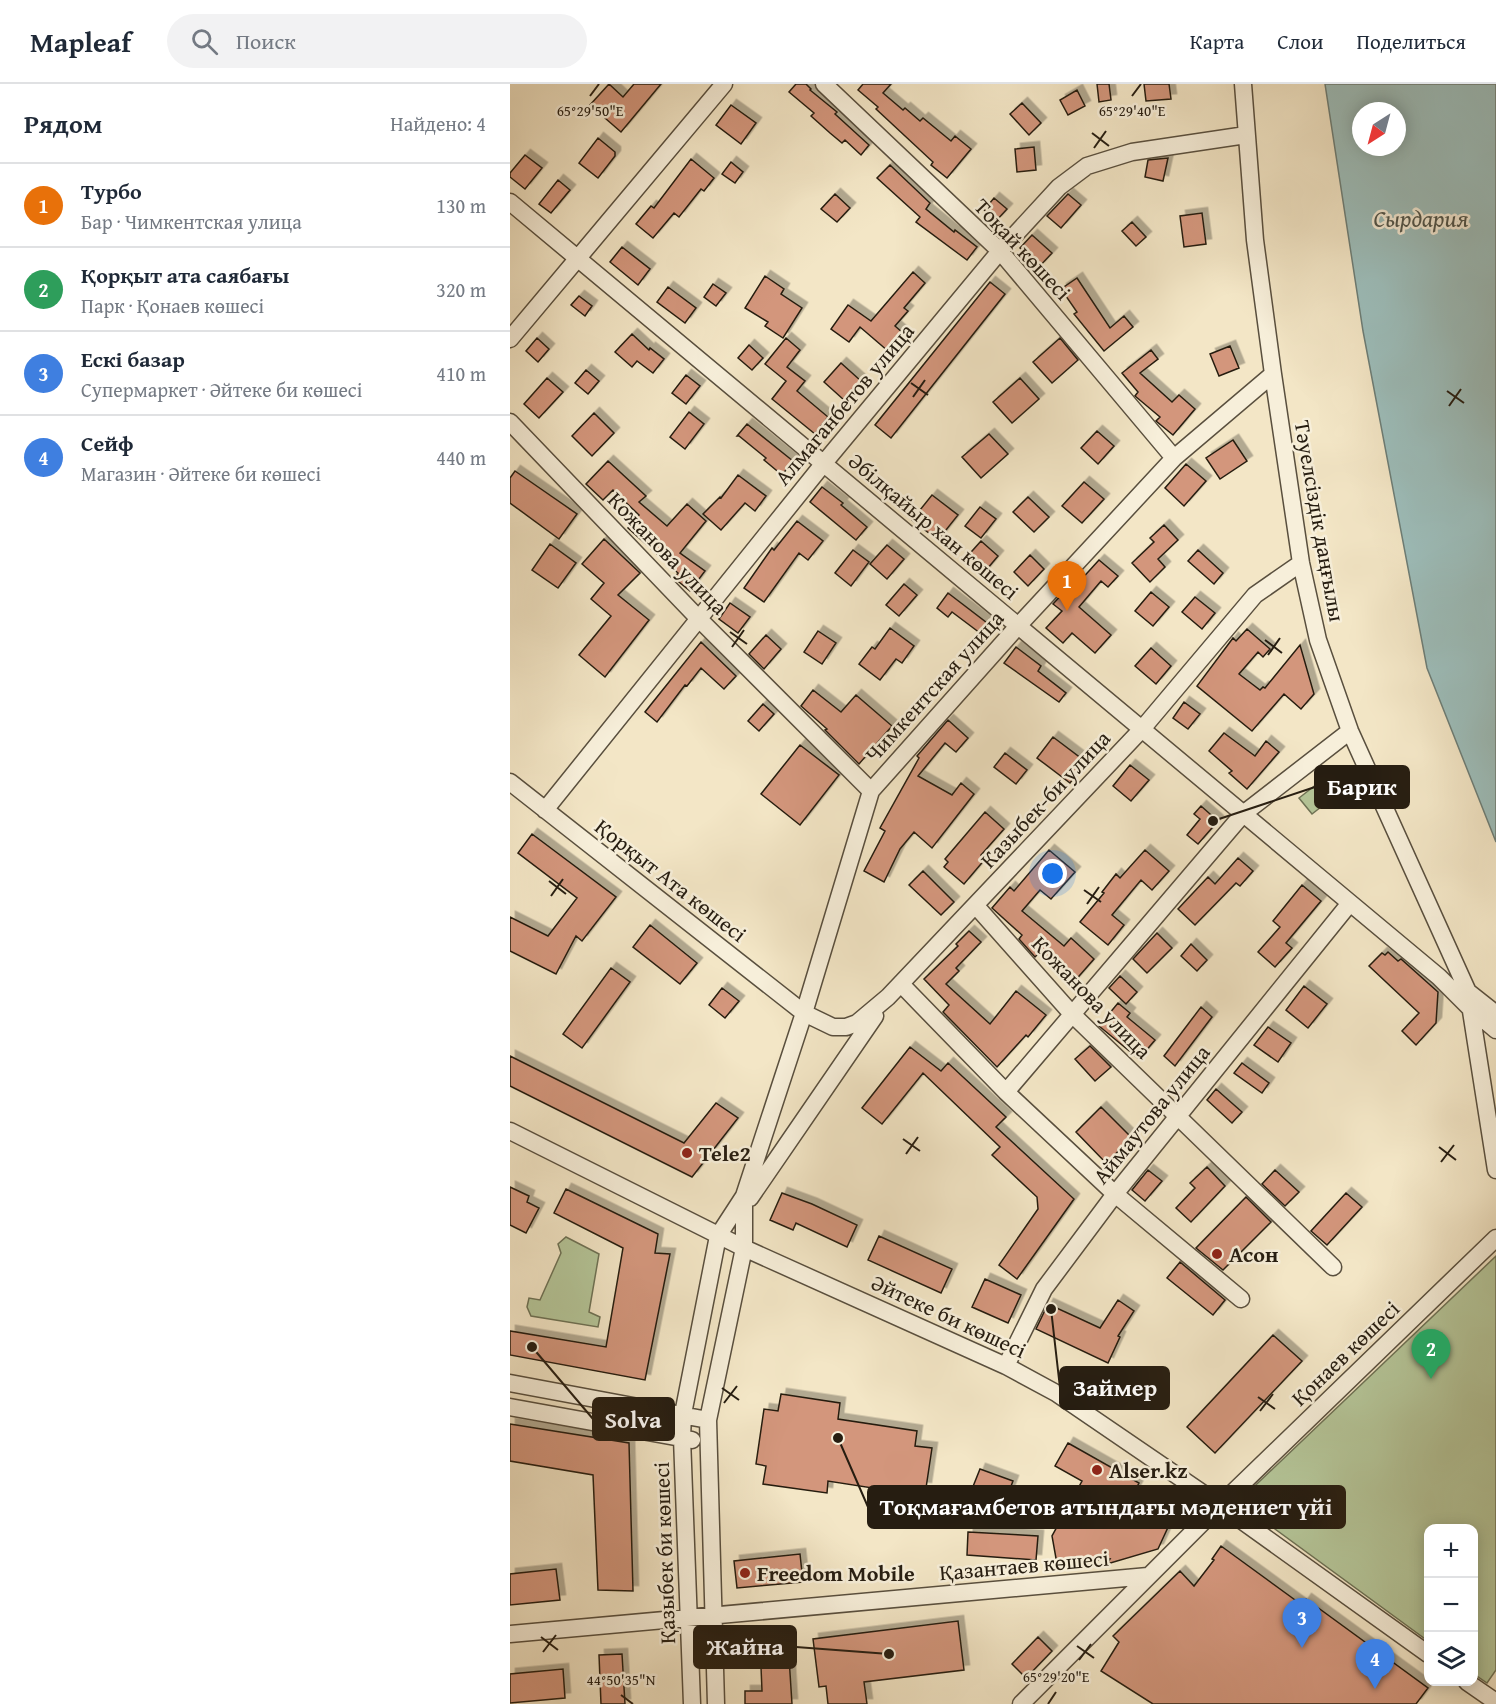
<!DOCTYPE html>
<html lang="ru">
<meta charset="utf-8">
<style>
body{margin:0;font-family:"Gentium Book Plus",serif;background:#f2f2f3;color:#1f2937}
.controls{position:absolute;right:18px;bottom:18px;display:grid;overflow:hidden;border-radius:12px;box-shadow:0 3px 15px #0003}
.controls button{width:54px;height:54px;display:grid;place-items:center;padding:0;border:0;border-bottom:2px solid #e0e1e3;background:#fff;color:#1f2937;font:30px sans-serif}
.compass{position:absolute;left:842px;top:18px;width:54px;height:54px;border-radius:50%;background:#fff;box-shadow:0 3px 15px #0003;rotate:216deg}
.you{position:absolute;left:543px;top:790px;width:21px;height:21px;margin:-15px;border:4px solid #fff;border-radius:50%;background:#1a73e8;box-shadow:0 0 0 9px #1a73e833}
.badge{display:grid;place-items:center;width:39px;height:39px;border-radius:50%;background:#8f2418;color:#fff;font-size:20px;font-weight:700}
.pin{position:absolute;translate:-50% -50px;filter:drop-shadow(0 2px 3px #0008)}
.pin::after{content:'';position:absolute;top:32px;width:21px;height:18px;background:inherit;clip-path:polygon(0 0,100% 0,50% 100%)}
.list{margin:0;padding:0;list-style:none}
h2{display:flex;justify-content:space-between;align-items:center;height:78px;margin:0;padding:0 24px;font-size:26px}
h2 small{font-size:20px;font-weight:400;color:#747a83}
.list li{display:grid;grid-template-columns:39px 1fr auto;gap:18px;align-items:center;box-sizing:border-box;height:84px;padding:0 24px;border-top:2px solid #e0e1e3}
.list b{display:block;font-size:22px;white-space:nowrap}
.list p{margin:0;font-size:20px;white-space:nowrap;color:#747a83}
.list em{font-size:20px;font-style:normal;color:#747a83}
.icon{flex:none;width:33px;height:33px;fill:none;stroke:currentColor;stroke-width:2;stroke-linecap:round;stroke-linejoin:round}
.map{position:relative;flex:none;width:986px;height:1620px;overflow:hidden}
header{display:flex;align-items:center;gap:36px;box-sizing:border-box;height:84px;padding:0 30px;background:#fff;border-bottom:2px solid #e0e1e3}
header strong{font-size:28px}
nav{display:flex;gap:33px;margin-inline-start:auto;font-size:21px}
.search{width:420px;height:54px;background:#f2f2f3;display:flex;align-items:center;gap:15px;box-sizing:border-box;padding:0 21px;border-radius:33px;color:#747a83;font-size:22px}
main{display:flex}
aside{flex:1;background:#fff}
.map>svg:first-child{display:block}
</style>
<header>
<strong>Mapleaf</strong>
<div class="search"><svg class="icon" aria-label="search" viewBox="0 0 24 24"><circle cx="10" cy="10" r="6"/><path d="M15 15l6 6"/></svg>Поиск</div>
<nav><a>Карта</a><a>Слои</a><a>Поделиться</a></nav>
</header>
<main>
<aside>
<h2>Рядом<small>Найдено: 4</small></h2>
<ul class="list">
<li><span class="badge" style="background:#e8710a">1</span><div><b>Турбо</b><p>Бар · Чимкентская улица</p></div><em>130 m</em></li>
<li><span class="badge" style="background:#2e9e5b">2</span><div><b>Қорқыт ата саябағы</b><p>Парк · Қонаев көшесі</p></div><em>320 m</em></li>
<li><span class="badge" style="background:#3f7fe0">3</span><div><b>Ескі базар</b><p>Супермаркет · Әйтеке би көшесі</p></div><em>410 m</em></li>
<li><span class="badge" style="background:#3f7fe0">4</span><div><b>Сейф</b><p>Магазин · Әйтеке би көшесі</p></div><em>440 m</em></li>
</ul>
</aside>
<div class="map">
<svg width="986" height="1620" viewBox="0 0 986 1620">
<defs>
<filter id="shadow"><feDropShadow dx="5.5" dy="-5.5" stdDeviation="0" flood-color="#0004"/></filter>
</defs>
<rect width="100%" height="100%" fill="#f3e6c6"/>
<filter id="stains"><feTurbulence type="fractalNoise" baseFrequency=".00333" numOctaves="4"/><feColorMatrix values="0 0 0 0 .2 0 0 0 0 .09 0 0 0 0 .02 0 0 0 .5 -.17"/></filter>
<radialGradient id="worn" r=".72"><stop offset=".6" stop-color="#630" stop-opacity="0"/><stop offset="1" stop-color="#630" stop-opacity=".3"/></radialGradient>
<path fill="#b5c699" stroke="#6e7255" stroke-width="1.5" d="M821,689L834,705L802,730L789,714Z
M56,1153L89,1170L79,1228L90,1233L88,1243L21,1232L17,1223L19,1214L30,1216L51,1169L48,1160Z
M986,1172V1586L977,1599L964,1590V1444H918V1557L728,1418Z"/>
<path fill="#9dbebb" stroke="#6d7e77" stroke-width="1.5" fill-rule="evenodd" d="M815,0H986V758L917,584L853,247ZM851,27H887V63H851Z"/>
<path fill="#d3967c" stroke="#261d11" stroke-width="1.5" filter="url(#shadow)" d="M99,0L113,13L124,0H151L111,48L80,21Z
M286,0H296L301,5L300,6L327,28L325,30L359,61L351,71L335,56L332,59L320,49L301,32L304,29L279,8Z
M353,0H381L373,9L393,26L395,24L410,37L413,34L441,57L445,52L461,65L437,94L421,81L423,78L366,25L368,23L348,6Z
M587,0H599L601,16L589,18Z
M634,0H659L661,15L636,17Z
M567,6L575,22L558,31L550,16Z
M512,19L531,39L519,51L500,30Z
M221,21L246,39L231,60L206,41Z
M88,54L105,68V72L88,94L69,79Z
M524,63L526,86L507,88L505,65Z
M15,71L32,84L15,105L0,93V89Z
M658,74L653,97L635,93L638,76Z
M181,75L204,94L194,107L191,105L169,133L164,129L143,154L126,140L141,122L144,124Z
M221,78L233,88L225,99L212,90Z
M380,81L420,119L416,125L444,148L445,146L467,163L457,176L406,138L410,133L367,94Z
M48,96L60,106L41,129L29,120Z
M325,110L340,124L327,138L311,125Z
M558,110L571,121L551,144L537,132Z
M484,114L497,125L486,137L474,126Z
M692,129L696,160L674,163L670,132Z
M622,138L636,153L626,162L612,147Z
M522,151L542,169L529,183L510,164Z
M112,163L140,185L128,201L100,178Z
M403,188L415,199L394,224L398,227L385,242L393,249L378,267L350,243L339,258L321,245L338,221L361,237Z
M255,192L274,205L271,210L292,224L273,254L255,242L258,238L235,224Z
M567,194L600,244L614,232L623,243L594,267L564,230L567,228L551,205Z
M480,198L495,210L381,354L365,341Z
M203,200L216,209L206,222L194,213Z
M158,203L186,224L175,239L147,218Z
M69,212L82,222L75,232L61,221Z
M122,250L139,266L140,264L154,275L143,289L127,277L122,283L105,268Z
M27,254L39,265L28,278L16,267Z
M276,254L290,266L277,283L295,297L287,307L318,333L305,350L262,315L276,297L255,280Z
M550,254L568,276L542,299L523,278Z
M239,261L253,274L242,286L228,274Z
M720,262L729,284L709,292L700,270Z
M641,266L648,275L630,289L662,318L669,311L685,325L663,351L646,337L650,333L625,312L628,308L612,289Z
M331,279L351,297L334,316L314,298Z
M76,286L89,297L78,310L65,299Z
M176,291L190,302L176,320L162,309Z
M37,294L53,308L29,334L14,320Z
M510,294L529,315L502,339L483,318Z
M179,328L194,340L175,365L160,353Z
M84,329L104,349L82,372L62,352Z
M237,340L283,377L272,391L254,376L256,374L229,352H227Z
M587,347L604,362L588,380L571,364Z
M479,350L498,370L471,394L452,373Z
M723,356L737,377L710,395L696,374Z
M98,377L136,412L129,418L157,442L177,420L196,437L170,469L195,487L180,507L164,494L168,489L118,444L129,431L103,406L93,416L76,400Z
M676,380L696,397L674,422L655,404Z
M5,387L67,430L49,455L0,419V394Z
M228,391L256,412L245,427L235,419L211,446L193,430L210,413L211,414Z
M574,398L594,415L572,439L552,422Z
M312,403L333,419L331,421L357,443L346,456L300,418Z
M422,411L448,431L428,456L402,436Z
M518,413L539,433L524,448L503,428Z
M470,423L486,435L471,454L455,442Z
M287,437L313,457L298,476L289,469L254,518L234,504L262,464L264,466Z
M654,441L668,456L648,475L655,483L640,498L622,479L644,458L640,454Z
M94,455L130,489L108,511L139,536L95,593L69,571L101,532L81,515L94,499L72,480Z
M471,457L488,472L472,491L454,476Z
M40,460L66,479L48,504L22,486Z
M377,461L394,475L377,495L360,480Z
M343,466L359,478L341,502L325,489Z
M688,466L713,489L704,500L678,477Z
M520,471L534,485L518,502L504,488Z
M589,476L608,492L598,503L591,497L569,523L601,551L585,569L562,549L553,559L536,544L552,527L543,520L556,506L559,509Z
M394,500L407,511L389,532L376,521Z
M641,508L659,523L643,542L625,527Z
M438,509L481,542L474,552L442,528L438,533L427,524Z
M685,513L705,529L692,545L672,528Z
M220,519L240,533L228,549L209,535Z
M380,544L404,562L392,579L386,575L370,596L349,580L362,563L365,565Z
M737,545L760,565L753,573L748,568L729,590L750,606L753,603L755,604L790,561L804,610L791,625L774,610L742,647L687,602L723,554L726,557Z
M308,547L326,559L312,580L294,568Z
M256,551L271,565L254,585L239,570Z
M191,558L226,592L214,605L191,584L177,602L175,601L147,638L135,628Z
M506,563L531,582L528,587L556,609L549,618L494,579Z
M641,564L661,582L646,600L625,582Z
M303,606L331,628L346,611L382,642L349,680L315,646L317,645L291,622Z
M674,618L690,630L678,645L663,634Z
M253,620L264,630L249,647L238,637Z
M438,636L458,654L446,668L435,659L408,692L442,711L451,699L464,710L422,764L404,748L390,765L374,798L354,787L375,747L370,744L409,674L407,672Z
M714,649L745,672L756,657L769,668L737,705L719,689L722,687L699,667Z
M543,653L576,678L560,699L527,674Z
M290,661L329,691L290,741L251,710Z
M495,669L517,686L506,700L484,683Z
M620,681L639,696L621,717L603,702Z
M691,722L708,737L688,760L677,751L690,735L684,730Z
M475,728L494,745L471,771L476,774L454,800L434,783L438,778L435,775Z
M22,750L106,813L72,857L66,852L46,890L0,867V833L38,852L67,814L8,769Z
M539,766L565,788L541,815L530,806L512,827L554,862L561,854L584,875L563,899L529,869L525,873L509,855L512,851L482,824L500,803L504,807Z
M635,766L659,787L642,806L631,796L602,831L614,841L598,861L570,838L594,809L592,808L606,790L610,794Z
M728,774L743,787L730,802L726,799L685,841L668,825L698,793L705,800Z
M413,787L444,818L431,831L399,801Z
M792,801L811,817L776,859L782,864L765,883L748,868L770,843L763,837Z
M140,841L187,879L170,900L123,863Z
M459,847L471,858L446,884L449,887L436,900L480,940L506,907L536,931L518,953L516,951L487,983L433,928L439,921L414,895L448,862L446,860Z
M647,849L662,864L637,889L623,875Z
M681,860L697,876L687,887L671,872Z
M878,868L888,877L891,875L928,908L926,939L906,961L892,947L909,929L859,882L872,869L875,871Z
M101,884L120,898L72,964L53,950Z
M610,892L627,908L616,920L599,904Z
M794,902L817,920L798,944L776,926Z
M212,904L229,917L215,934L199,921Z
M608,919L620,929L617,933L645,956L629,975L589,942Z
M691,923L702,933L665,982L654,972Z
M758,943L781,959L768,978L744,961Z
M580,962L601,983L585,997L565,975Z
M400,963L431,987L438,979L496,1033L486,1043L564,1115L507,1195L489,1181L528,1125L527,1113L482,1071L490,1063L413,989L372,1040L352,1024Z
M0,972L174,1059L206,1019L228,1034L182,1093L0,1002Z
M732,979L759,999L752,1009L724,989Z
M706,1005L732,1028L722,1039L697,1016Z
M591,1023L622,1054L596,1079L566,1048Z
M697,1083L715,1102L681,1138L666,1124L685,1104L680,1099Z
M638,1086L652,1097L635,1117L622,1106Z
M765,1086L789,1108L775,1122L752,1100Z
M0,1103L19,1112L17,1118L29,1124L16,1149L0,1141Z
M56,1105L148,1150L145,1169L160,1170L135,1296L0,1271V1247L96,1263L113,1164L44,1129Z
M272,1109L302,1120L347,1141L337,1163L286,1139L283,1146L260,1136Z
M836,1109L852,1123L817,1161L801,1147Z
M736,1113L761,1138L713,1186L686,1164Z
M369,1152L442,1185L431,1209L358,1176Z
M670,1178L715,1216L703,1231L657,1194Z
M475,1195L511,1211L498,1239L462,1223Z
M608,1216L624,1227L608,1252L610,1253L598,1279L526,1245L538,1220L590,1244Z
M763,1251L792,1277L705,1369L677,1343Z
M271,1310L330,1319L328,1335L407,1347L405,1362L422,1364L416,1404L403,1402L401,1410L318,1397L317,1409L253,1400L256,1382L246,1380L254,1325L268,1327Z
M0,1340L119,1359L123,1507L88,1506L83,1391L0,1377Z
M558,1359L629,1399L622,1412L656,1429L660,1439L648,1465L597,1480L600,1475L547,1480L542,1452L572,1397L545,1382Z
M470,1385L503,1397L493,1423L460,1410Z
M458,1448L528,1452L526,1476L457,1471Z
M711,1462L792,1521L796,1515L918,1604L906,1620H643L591,1587L609,1558L603,1552L670,1487L684,1502L704,1476L702,1475Z
M290,1470L293,1498L227,1504L224,1477Z
M46,1485L50,1516L0,1521V1490Z
M448,1537L454,1586L354,1598L357,1620H318L316,1602L309,1603L303,1555Z
M528,1553L542,1567L516,1594L502,1580Z
M278,1558L282,1620H235V1607H252L250,1559Z
M112,1570L115,1620H91L89,1571Z
M53,1585L55,1614L0,1619V1590Z"/>
<g fill="none" stroke-linecap="round" stroke-linejoin="round">
<defs>
<path id="minor" d="M314,0L490,167L664,374
M733,0L745,156L763,290L791,479L808,556L840,647L958,908L986,1086
M0,118L929,893L961,925L986,946
M0,255L214,0
M0,338L188,534L361,707
M0,698L294,929L323,943H336L347,939L378,913L632,645L745,511L791,479
M35,726L314,379L490,167L549,103L577,82L622,68L736,51
M466,822L562,930L823,1183
M391,900L496,1008L605,1110L731,1215
M957,907L986,930
M496,1008L733,730L840,647
M0,1047L234,1164L496,1282L546,1309L710,1421L918,1570
M240,1114L365,932
M496,1282L534,1205L605,1110L840,819
M0,1299L198,1336
M0,1323L182,1356
M0,1550L638,1492
M957,1598L986,1618
M182,1620L172,1354L173,1330L208,1152L234,1112L294,929L361,707L508,542L664,374L763,290
M206,1620L198,1336L234,1164V1112
M511,1620L710,1421L986,1154"/>
</defs>
<use href="#minor" stroke="#594f3e" stroke-width="19"/>
<use href="#minor" stroke="#f7efda" stroke-width="16"/>
</g>
<path fill="none" stroke="#261d11" stroke-width="2" d="M80,12L89,0M622,12L631,0M582,49L599,62M584,64L596,47M401,299L418,311M937,307L954,319M403,313L415,296M939,322L951,305M220,548L237,560M755,556L772,569M222,563L234,546M758,571L770,554M39,797L56,810M574,806L591,818M41,812L53,795M577,820L589,803M393,1055L410,1067M929,1063L946,1076M396,1070L408,1053M931,1078L944,1061M212,1304L229,1316M748,1313L765,1325M214,1319L227,1302M750,1327L763,1310M31,1553L48,1566M567,1562L584,1574M33,1568L46,1551M569,1576L581,1560M111,1611L123,1620M538,1620L546,1608"/>
<g fill="#8f2418" stroke="#f7efda" stroke-width="2">
<circle cx="177" cy="1069" r="6"/>
<circle cx="707" cy="1170" r="6"/>
<circle cx="587" cy="1386" r="6"/>
<circle cx="235" cy="1489" r="6"/>
</g>
<g text-anchor="middle" stroke-width="5" stroke-linejoin="round" paint-order="stroke">
<g font-size="22" fill="#261d11" stroke="#f7efda">
<text transform="translate(513 165) rotate(47)" y="8">Тоқай көшесі</text>
<text transform="translate(334 320) rotate(-50)" y="8">Алмаганбетов улица</text>
<text transform="translate(810 437) rotate(80)" y="8">Тәуелсіздік даңғылы</text>
<text transform="translate(424 442) rotate(40)" y="8">Әбілқайыр хан көшесі</text>
<text transform="translate(158 469) rotate(46)" y="8">Кожанова улица</text>
<text transform="translate(424 602) rotate(-48)" y="8">Чимкентская улица</text>
<text transform="translate(535 715) rotate(-47)" y="8">Казыбек-би улица</text>
<text transform="translate(161 796) rotate(38)" y="8">Қорқыт Ата көшесі</text>
<text transform="translate(582 913) rotate(46)" y="8">Кожанова улица</text>
<text transform="translate(641 1030) rotate(-51)" y="8">Аймаутова улица</text>
<text transform="translate(439 1232) rotate(25)" y="8">Әйтеке би көшесі</text>
<text transform="translate(835 1269) rotate(-44)" y="8">Қонаев көшесі</text>
<text transform="translate(154 1469) rotate(-92)" y="8">Қазыбек би көшесі</text>
<text transform="translate(514 1481) rotate(-5)" y="8">Қазантаев көшесі</text>
</g>
<g font-size="22" font-weight="bold" fill="#261d11" stroke="#f7efda" text-anchor="start">
<text x="189" y="1077">Tele2</text>
<text x="719" y="1178">Асон</text>
<text x="599" y="1394">Alser.kz</text>
<text x="247" y="1497">Freedom Mobile</text>
</g>
<g font-size="24" font-style="italic" fill="#50554c" stroke="#f7efda">
<text x="911" y="143">Сырдария</text>
</g>
</g>
<g font-size="15" text-anchor="middle" fill="#261d11" stroke="#f7efda" stroke-width="5" stroke-linejoin="round" paint-order="stroke">
<text x="80" y="32">65°29'50"E</text>
<text x="622" y="32">65°29'40"E</text>
<text x="546" y="1598">65°29'20"E</text>
<text x="111" y="1601">44°50'35"N</text>
</g>
<path fill="none" stroke="#261d11" stroke-width="2" d="M703 737L805 703M541 1225L550 1304M22 1263L83 1335M328 1354L358 1423M379 1570L286 1563"/>
<g fill="#261d11" stroke="#f7efda" stroke-width="2">
<circle cx="703" cy="737" r="6"/>
<circle cx="541" cy="1225" r="6"/>
<circle cx="22" cy="1263" r="6"/>
<circle cx="328" cy="1354" r="6"/>
<circle cx="379" cy="1570" r="6"/>
</g>
<g fill="#261d11" stroke="#261d11" stroke-width="2">
<rect x="805" y="682" width="94" height="42" rx="6"/>
<rect x="550" y="1283" width="109" height="42" rx="6"/>
<rect x="83" y="1314" width="81" height="42" rx="6"/>
<rect x="358" y="1402" width="477" height="42" rx="6"/>
<rect x="184" y="1542" width="102" height="42" rx="6"/>
</g>
<g font-size="24" text-anchor="middle" font-weight="bold" fill="#fff">
<text x="852" y="711">Барик</text>
<text x="605" y="1312">Займер</text>
<text x="123" y="1344">Solva</text>
<text x="596" y="1431">Тоқмағамбетов атындағы мәдениет үйі</text>
<text x="235" y="1571">Жайна</text>
</g>
<rect width="100%" height="100%" filter="url(#stains)"/>
<rect width="100%" height="100%" fill="url(#worn)"/>
</svg>
<div class="controls">
<button>+</button>
<button>−</button>
<button><svg class="icon" aria-label="layers" viewBox="0 0 24 24"><path d="M12 4l9 5-9 5-9-5zM3 14l9 5 9-5"/></svg></button>
</div>
<svg class="compass" viewBox="-18 -18 36 36"><path d="M0-13l5 13h-10z" fill="#e53935"/><path d="M0 13l5-13h-10z" fill="#747a83"/></svg>
<div class="you"></div>
<div class="pin badge" style="left:557px;top:527px;background:#e8710a">1</div>
<div class="pin badge" style="left:921px;top:1295px;background:#2e9e5b">2</div>
<div class="pin badge" style="left:792px;top:1564px;background:#3f7fe0">3</div>
<div class="pin badge" style="left:865px;top:1605px;background:#3f7fe0">4</div>
</div>
</main>
